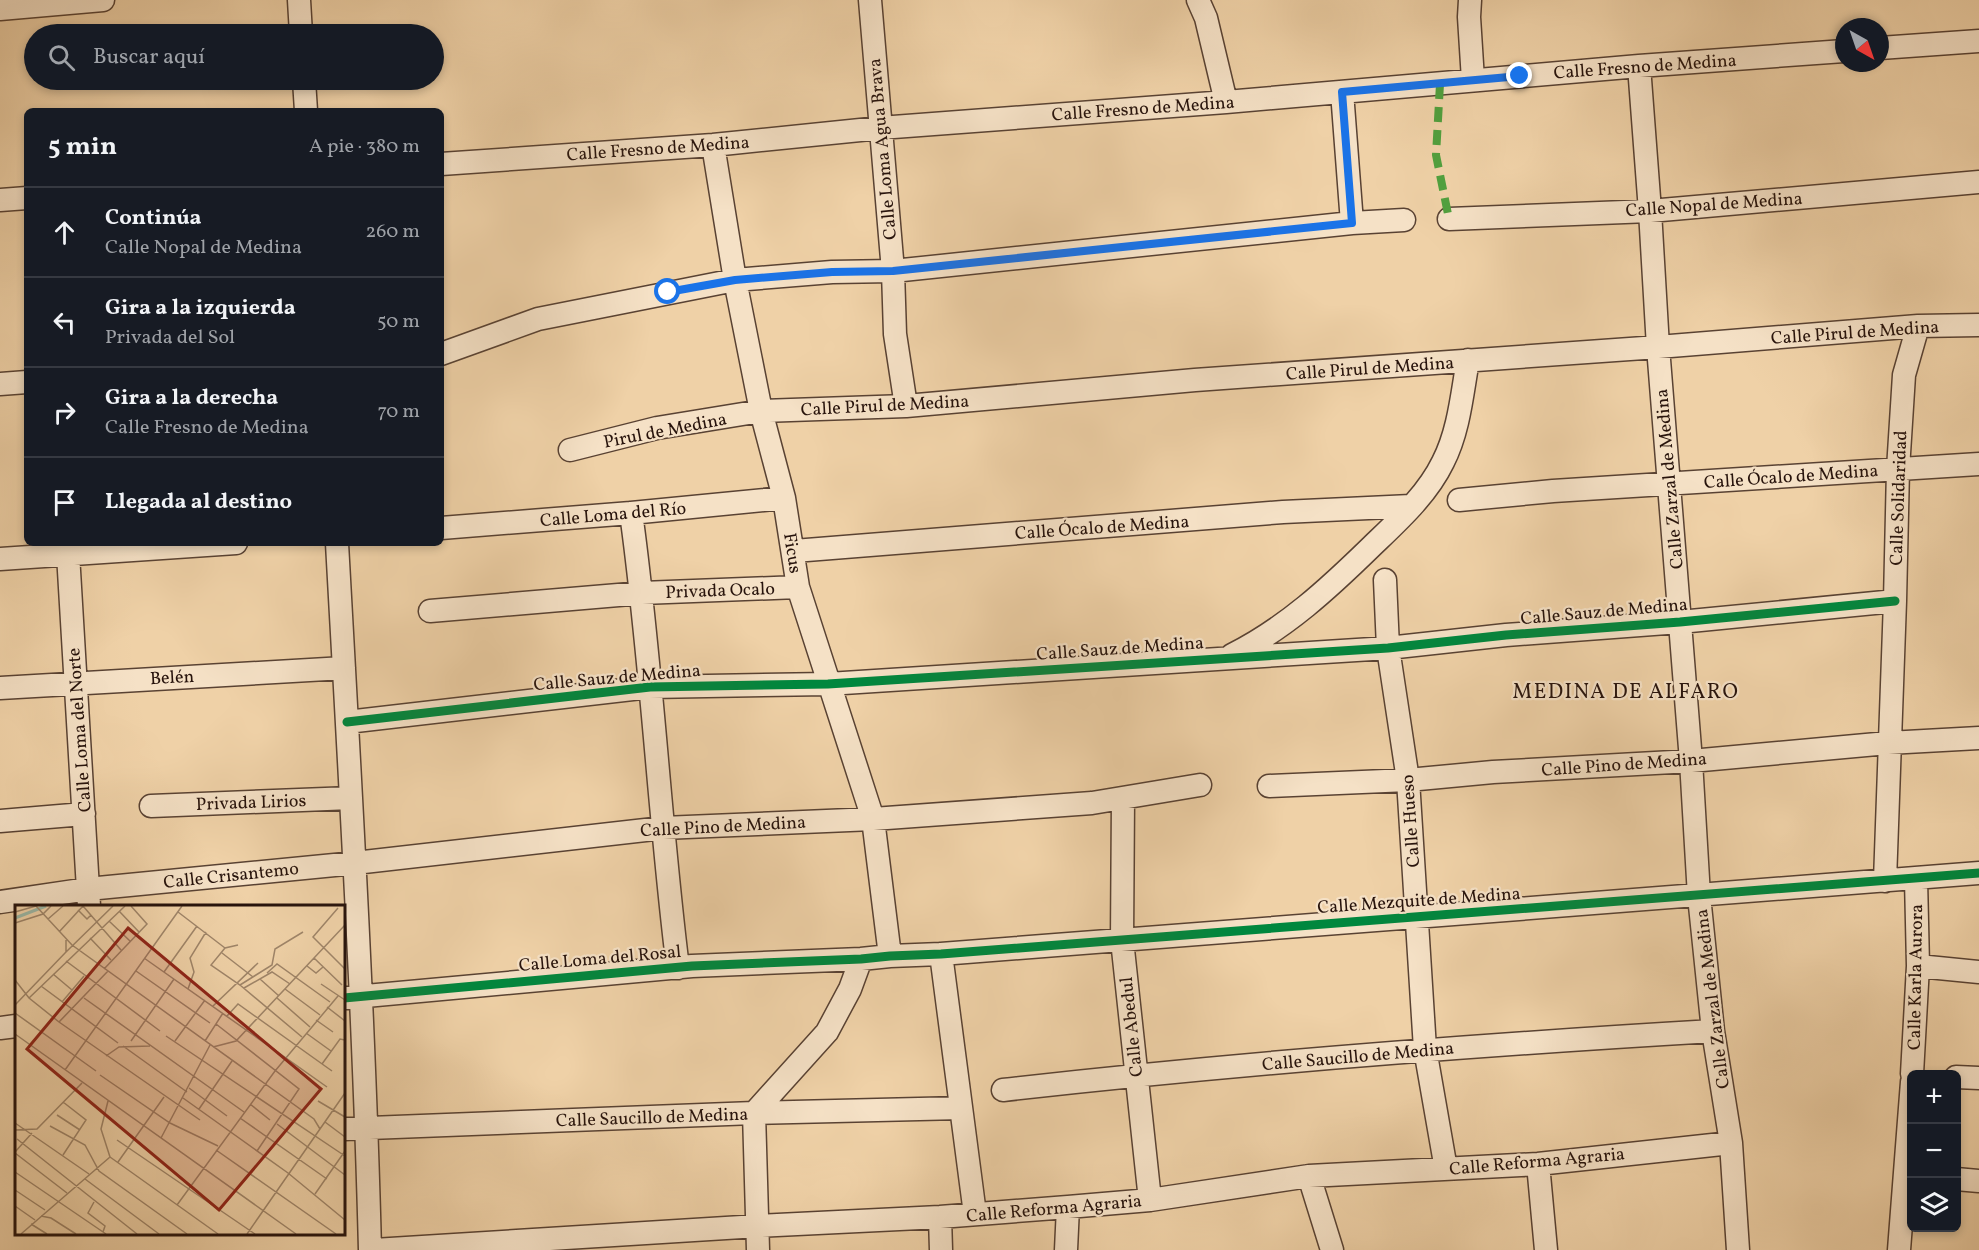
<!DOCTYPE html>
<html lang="es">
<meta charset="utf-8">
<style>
body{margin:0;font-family:Vollkorn,serif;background:#20242c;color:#f1f3f6}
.controls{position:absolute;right:18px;bottom:18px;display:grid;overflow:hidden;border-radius:9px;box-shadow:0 3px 9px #0003}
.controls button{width:54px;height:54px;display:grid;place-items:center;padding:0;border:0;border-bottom:2px solid #363941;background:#171b24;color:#f1f3f6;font:30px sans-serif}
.compass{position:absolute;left:1835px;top:18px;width:54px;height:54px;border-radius:50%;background:#171b24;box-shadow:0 3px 9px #0003;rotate:140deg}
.stop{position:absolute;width:18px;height:18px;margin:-14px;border:4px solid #1a73e8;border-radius:50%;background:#fff}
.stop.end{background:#1a73e8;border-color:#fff;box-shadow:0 2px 6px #0008}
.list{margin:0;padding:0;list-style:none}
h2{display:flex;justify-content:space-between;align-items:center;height:78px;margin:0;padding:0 24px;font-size:26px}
h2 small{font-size:20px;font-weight:400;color:#9ea1a6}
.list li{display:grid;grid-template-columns:39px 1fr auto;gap:18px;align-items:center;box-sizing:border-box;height:90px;padding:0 24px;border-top:2px solid #363941}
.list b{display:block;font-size:22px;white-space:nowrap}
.list p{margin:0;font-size:20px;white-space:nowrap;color:#9ea1a6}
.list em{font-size:20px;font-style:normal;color:#9ea1a6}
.icon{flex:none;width:33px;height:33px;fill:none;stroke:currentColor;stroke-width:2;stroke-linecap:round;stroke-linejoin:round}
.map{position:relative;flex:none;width:1979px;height:1250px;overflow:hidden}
.search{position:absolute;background:#171b24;box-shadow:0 3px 9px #0003;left:24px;top:24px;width:420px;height:66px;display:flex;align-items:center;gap:15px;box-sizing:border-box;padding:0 21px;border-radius:33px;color:#9ea1a6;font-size:22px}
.panel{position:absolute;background:#171b24;box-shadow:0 3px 9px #0003;left:24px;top:108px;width:420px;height:438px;border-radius:9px}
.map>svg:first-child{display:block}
</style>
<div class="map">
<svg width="1979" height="1250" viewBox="0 0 1979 1250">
<rect width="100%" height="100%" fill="#efd1a7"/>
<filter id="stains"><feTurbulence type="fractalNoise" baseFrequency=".00333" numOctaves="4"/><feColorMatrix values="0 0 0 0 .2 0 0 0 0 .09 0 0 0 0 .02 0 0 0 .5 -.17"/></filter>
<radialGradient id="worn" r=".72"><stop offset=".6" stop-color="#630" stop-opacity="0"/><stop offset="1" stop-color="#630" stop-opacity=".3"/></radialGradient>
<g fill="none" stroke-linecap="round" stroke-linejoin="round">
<defs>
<path id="minor" d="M299,0L301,34
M870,0L893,271L895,334L906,406
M1198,0L1206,18L1226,102
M1470,0L1469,17L1473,80
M0,9L103,0
M1880,48L1979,41
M1639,66L1650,211L1658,347L1691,761L1699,896L1713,1031L1731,1143L1738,1250
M304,80L306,111
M1342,92L1352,223
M713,145L735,280L761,411L784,498L798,587L873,819L890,956
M441,164L713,145L880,128L1226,102L1639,66L1844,51
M0,200L27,198
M1449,219L1650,211L1979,182
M441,354L538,319L735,280L832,272L893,271L1352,223L1404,220
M0,384L27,382
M570,450L657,428L761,411L906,406L1195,380L1658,347L1918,326L1979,325
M1459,500L1553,491L1979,464
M631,513C652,664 659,817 678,968
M441,528L631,513L784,498
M337,543C350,779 364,1014 370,1250
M794,551L1283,512L1411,506
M68,554L89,906
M0,559L236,543
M1385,580L1388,648L1408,780L1425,1049L1446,1169
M430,611L642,593L798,587
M1232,655C1286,628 1329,588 1372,546C1398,521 1427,495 1443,462C1459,431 1462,394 1468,360
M0,688L344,668
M347,722L650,687L828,684L1388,648L1506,635L1680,622L1895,601
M1269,786L1408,780L1493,772L1691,761L1888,743L1979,738
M1123,798L1122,940L1150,1200
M151,806L351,798
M0,821L84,814
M1885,881L1895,601L1898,469L1904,375L1918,326
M0,902L88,889L355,863L663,828L873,819L1092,803L1200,785
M941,954L975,1214
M1918,966L1979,972
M344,998L692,966L861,959L890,956L941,954L1979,873
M0,1028L16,1026
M1912,1074L1918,966L1916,879
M1956,1077L1979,1078
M1003,1090C1239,1063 1476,1045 1713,1031
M344,1129L754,1113L961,1108
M1538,1164L1546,1250
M1309,1176L1332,1250
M1956,1179L1979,1181
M940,1217L941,1250
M374,1250L758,1226L940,1217L1068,1207L1150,1200L1309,1176L1538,1164L1731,1143
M758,1250L754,1113L827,1032L850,989L861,959
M1066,1250L1068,1207
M1899,1250L1912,1082"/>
</defs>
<use href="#minor" stroke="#594233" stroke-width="25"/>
<use href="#minor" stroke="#f5e1c6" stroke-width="22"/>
<path stroke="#51a03e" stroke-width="8" stroke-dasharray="15 8" stroke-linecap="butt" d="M1440,84L1436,155L1449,219"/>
<defs>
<path id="cycleway" d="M347,722L650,687L828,684L1388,648L1506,635L1680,622L1895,601
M344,998L692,966L861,959L890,956L941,954L1979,873"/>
</defs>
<use href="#cycleway" stroke="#f5e1c6" stroke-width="13"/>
<use href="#cycleway" stroke="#00873e" stroke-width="9"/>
</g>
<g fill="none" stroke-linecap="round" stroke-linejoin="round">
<path stroke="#1a73e8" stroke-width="8" d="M668,292L735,280L832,272L893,271L1352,223L1342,92L1520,76"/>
</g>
<g text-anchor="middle" stroke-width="4.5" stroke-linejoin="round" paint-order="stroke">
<g font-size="18" fill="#27130c" stroke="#f5e1c6">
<text transform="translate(1645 66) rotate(-4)" y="6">Calle Fresno de Medina</text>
<text transform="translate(1143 108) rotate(-4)" y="6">Calle Fresno de Medina</text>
<text transform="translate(658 148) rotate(-4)" y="6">Calle Fresno de Medina</text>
<text transform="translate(882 149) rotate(-95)" y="6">Calle Loma Agua Brava</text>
<text transform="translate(1714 204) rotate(-4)" y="6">Calle Nopal de Medina</text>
<text transform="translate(1855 332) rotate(-4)" y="6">Calle Pirul de Medina</text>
<text transform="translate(1370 368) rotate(-4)" y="6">Calle Pirul de Medina</text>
<text transform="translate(885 405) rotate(-3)" y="6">Calle Pirul de Medina</text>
<text transform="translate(665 430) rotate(-11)" y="6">Pirul de Medina</text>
<text transform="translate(1791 476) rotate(-4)" y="6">Calle Ócalo de Medina</text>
<text transform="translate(1669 479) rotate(-95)" y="6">Calle Zarzal de Medina</text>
<text transform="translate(1898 498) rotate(-88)" y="6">Calle Solidaridad</text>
<text transform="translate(613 514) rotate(-5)" y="6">Calle Loma del Río</text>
<text transform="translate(1102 527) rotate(-4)" y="6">Calle Ócalo de Medina</text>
<text transform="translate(793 553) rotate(81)" y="6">Ficus</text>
<text transform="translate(720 590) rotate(-2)" y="6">Privada Ocalo</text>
<text transform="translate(1604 611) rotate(-5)" y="6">Calle Sauz de Medina</text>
<text transform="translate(1120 648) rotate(-4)" y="6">Calle Sauz de Medina</text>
<text transform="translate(172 677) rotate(-3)" y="6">Belén</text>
<text transform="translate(617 677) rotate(-5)" y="6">Calle Sauz de Medina</text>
<text transform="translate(79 730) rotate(-94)" y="6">Calle Loma del Norte</text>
<text transform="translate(1624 764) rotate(-4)" y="6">Calle Pino de Medina</text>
<text transform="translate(251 802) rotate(-2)" y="6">Privada Lirios</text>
<text transform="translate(1410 821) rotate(-94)" y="6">Calle Hueso</text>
<text transform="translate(723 826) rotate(-3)" y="6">Calle Pino de Medina</text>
<text transform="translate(231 875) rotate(-6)" y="6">Calle Crisantemo</text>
<text transform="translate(1419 900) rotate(-4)" y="6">Calle Mezquite de Medina</text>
<text transform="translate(600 958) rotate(-5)" y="6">Calle Loma del Rosal</text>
<text transform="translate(1915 977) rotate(-89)" y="6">Calle Karla Aurora</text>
<text transform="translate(1712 999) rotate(-97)" y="6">Calle Zarzal de Medina</text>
<text transform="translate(1131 1027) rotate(-96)" y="6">Calle Abedul</text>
<text transform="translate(1358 1056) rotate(-5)" y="6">Calle Saucillo de Medina</text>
<text transform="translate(652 1117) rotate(-2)" y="6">Calle Saucillo de Medina</text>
<text transform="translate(1537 1161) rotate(-5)" y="6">Calle Reforma Agraria</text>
<text transform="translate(1054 1208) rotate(-5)" y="6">Calle Reforma Agraria</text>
</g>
<g font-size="21" letter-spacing="1.5" fill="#27130c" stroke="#f5e1c6">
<text x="1626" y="698">MEDINA DE ALFARO</text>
</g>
</g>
<g transform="translate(15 905)">
<rect width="330" height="330" fill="#efd1a7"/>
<path fill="none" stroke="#9ab7a6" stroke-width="3" d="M0,13L31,1"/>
<path fill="none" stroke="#9f8569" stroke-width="1.5" d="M21,1L57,40L299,214L305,224M68,1L106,45M323,3L298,32L330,64M63,5L72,14L76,10M104,6L124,27M0,7L21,1M163,7L210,43M33,14L48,1M94,16L115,36M0,18L28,9L36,1M44,27L68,1M75,33L96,55M223,40L210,43L196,60L225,80L257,60L260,44L288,27M51,47L98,1M207,48L238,72M129,53L312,182M299,53L327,80M51,56L145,126M292,61L301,68L308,62M89,64L132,19L116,1M121,66L195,118M149,67L182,21M252,68L262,59L315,97M38,69L57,85M245,74L264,91M0,75L14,93L44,117L185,215M306,79L330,95M225,80L287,132M26,81L103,138M229,83L257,67L275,79M173,84L179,67L175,53L191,27M270,84L305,110M14,93L110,1M69,93L229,207M262,93L295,122M47,97L69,71M0,100L51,47V35M198,101L243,58M312,102L330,116M0,108L81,166M212,111L223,99L317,166M301,115L318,127M44,117L93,66M201,119L284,184L242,246M291,128L316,146M0,129L281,329M151,131L330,251M116,136L159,74M160,136L190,95M190,136L208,108M108,141L172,187M198,142L221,136L330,20M91,151L104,142L135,141M307,159L325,134L330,135M50,165L167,1M85,170L155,218L203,241M174,183L212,211M168,193L273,268L330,315M93,196L86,224L95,252M303,196L330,212M48,197L71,215L48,250M235,199L255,215M184,204L217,156M42,210L65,225M225,213L312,274M310,217L330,232M0,218L74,269M262,219L330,270M35,221L70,240L84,266L172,329M0,225L22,224L67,178M146,233L195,140M2,234L122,329M102,235L240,329M201,245L321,329M0,247L17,228M0,248L52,288M95,252L203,329M103,257L149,192M0,267L91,329M70,274L144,329M0,285L30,305M300,289L330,246M79,297L73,308L90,321L88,327M162,300L260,166L323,91M0,301L20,315M26,311L36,313L61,329M16,319L32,329M6,329L95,252M232,329L330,188"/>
<path fill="#8f2418" fill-opacity="0.15" stroke="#8f2418" stroke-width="3" d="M113,23L306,184L204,305L12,144Z"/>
<rect width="330" height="330" fill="none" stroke="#27130c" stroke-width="3"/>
</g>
<rect width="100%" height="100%" filter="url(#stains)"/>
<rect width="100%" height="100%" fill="url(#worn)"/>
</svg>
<div class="controls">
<button>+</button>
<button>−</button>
<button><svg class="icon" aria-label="layers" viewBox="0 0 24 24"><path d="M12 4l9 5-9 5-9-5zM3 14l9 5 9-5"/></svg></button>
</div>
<svg class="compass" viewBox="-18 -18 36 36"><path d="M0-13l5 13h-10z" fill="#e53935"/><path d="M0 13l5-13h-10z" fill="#9ea1a6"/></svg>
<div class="stop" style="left:668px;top:292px"></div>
<div class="stop end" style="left:1520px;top:76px"></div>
<div class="search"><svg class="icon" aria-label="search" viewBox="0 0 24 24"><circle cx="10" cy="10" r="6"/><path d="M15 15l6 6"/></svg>Buscar aquí</div>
<section class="panel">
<h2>5 min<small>A pie · 380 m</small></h2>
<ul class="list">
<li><svg class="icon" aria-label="ahead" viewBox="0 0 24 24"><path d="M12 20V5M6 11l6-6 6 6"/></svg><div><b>Continúa</b><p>Calle Nopal de Medina</p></div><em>260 m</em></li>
<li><svg class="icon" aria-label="left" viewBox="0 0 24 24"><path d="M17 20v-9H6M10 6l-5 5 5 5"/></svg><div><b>Gira a la izquierda</b><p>Privada del Sol</p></div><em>50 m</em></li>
<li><svg class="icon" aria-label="right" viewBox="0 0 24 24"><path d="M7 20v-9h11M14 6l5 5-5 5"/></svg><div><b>Gira a la derecha</b><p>Calle Fresno de Medina</p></div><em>70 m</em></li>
<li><svg class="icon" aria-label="arrive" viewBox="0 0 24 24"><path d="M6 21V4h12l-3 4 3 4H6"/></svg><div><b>Llegada al destino</b></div></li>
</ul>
</section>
</div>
